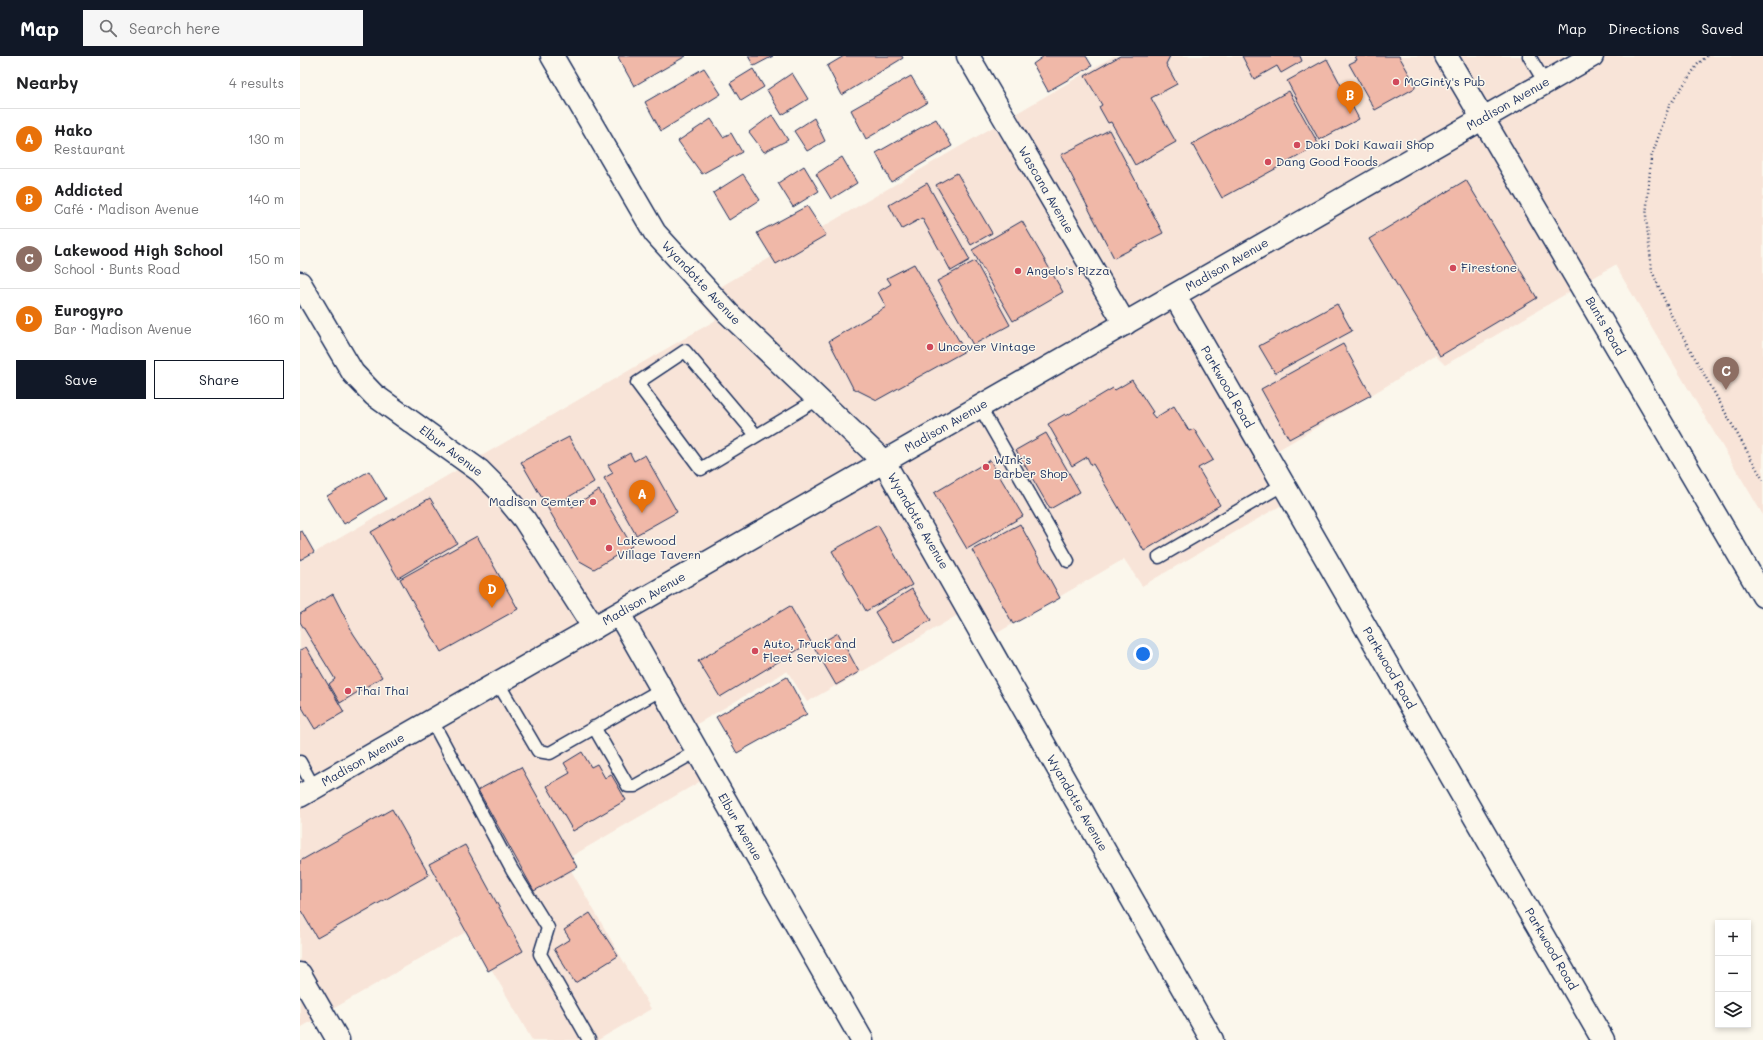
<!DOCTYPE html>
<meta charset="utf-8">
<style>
body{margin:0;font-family:Mali,sans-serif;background:#f6f6f6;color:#202124}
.controls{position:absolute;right:12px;bottom:12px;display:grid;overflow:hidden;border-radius:0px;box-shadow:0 2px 6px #0003}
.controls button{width:36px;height:36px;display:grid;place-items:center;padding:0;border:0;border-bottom:1px solid #e0e0e0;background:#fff;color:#202124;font:20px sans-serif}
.you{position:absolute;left:843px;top:598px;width:14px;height:14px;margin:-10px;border:3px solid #fff;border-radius:50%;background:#1a73e8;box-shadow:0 0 0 6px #1a73e833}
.badge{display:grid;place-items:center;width:26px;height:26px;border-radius:50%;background:#111827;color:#fff;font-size:13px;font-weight:700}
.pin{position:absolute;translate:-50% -33px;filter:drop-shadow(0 1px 2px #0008)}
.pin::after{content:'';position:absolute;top:21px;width:14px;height:12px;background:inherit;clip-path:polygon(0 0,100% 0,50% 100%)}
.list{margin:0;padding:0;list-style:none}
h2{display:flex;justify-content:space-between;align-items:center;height:52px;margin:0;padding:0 16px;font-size:17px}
h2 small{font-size:13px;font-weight:400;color:#757577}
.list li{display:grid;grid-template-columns:26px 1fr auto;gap:12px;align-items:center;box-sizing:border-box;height:60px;padding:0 16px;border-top:1px solid #e0e0e0}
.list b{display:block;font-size:15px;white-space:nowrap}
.list p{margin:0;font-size:13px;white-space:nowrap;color:#757577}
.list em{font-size:13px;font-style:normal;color:#757577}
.actions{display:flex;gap:8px;padding:12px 16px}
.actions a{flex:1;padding:9px 0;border:1px solid #111827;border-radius:0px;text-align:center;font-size:14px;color:#111827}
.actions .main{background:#111827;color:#fff}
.icon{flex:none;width:22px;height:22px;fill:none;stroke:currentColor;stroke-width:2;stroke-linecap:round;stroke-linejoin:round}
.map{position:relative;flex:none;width:1463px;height:984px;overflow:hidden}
header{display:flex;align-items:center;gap:24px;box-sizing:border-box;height:56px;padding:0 20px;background:#111827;color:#fff}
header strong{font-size:19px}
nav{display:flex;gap:22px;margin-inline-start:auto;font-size:14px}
.search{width:280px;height:36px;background:#f6f6f6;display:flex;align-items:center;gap:10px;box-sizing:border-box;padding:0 14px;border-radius:0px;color:#757577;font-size:15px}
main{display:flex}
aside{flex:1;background:#fff}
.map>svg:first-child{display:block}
</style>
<header>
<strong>Map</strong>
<div class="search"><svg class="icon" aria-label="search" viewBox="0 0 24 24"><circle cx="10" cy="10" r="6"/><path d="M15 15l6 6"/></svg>Search here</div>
<nav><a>Map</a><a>Directions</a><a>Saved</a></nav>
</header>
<main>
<aside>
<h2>Nearby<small>4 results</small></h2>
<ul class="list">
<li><span class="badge" style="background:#e8710a">A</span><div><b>Hako</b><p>Restaurant</p></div><em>130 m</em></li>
<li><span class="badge" style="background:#e8710a">B</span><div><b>Addicted</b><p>Café · Madison Avenue</p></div><em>140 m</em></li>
<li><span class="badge" style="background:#8d6e63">C</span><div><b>Lakewood High School</b><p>School · Bunts Road</p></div><em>150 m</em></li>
<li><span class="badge" style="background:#e8710a">D</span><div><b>Eurogyro</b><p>Bar · Madison Avenue</p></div><em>160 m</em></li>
</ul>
<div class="actions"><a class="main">Save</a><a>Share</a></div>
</aside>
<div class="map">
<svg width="1463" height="984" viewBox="0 0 1463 984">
<rect width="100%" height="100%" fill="#fbf7ec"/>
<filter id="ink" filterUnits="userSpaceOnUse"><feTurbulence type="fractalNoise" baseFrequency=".025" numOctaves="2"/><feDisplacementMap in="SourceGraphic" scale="8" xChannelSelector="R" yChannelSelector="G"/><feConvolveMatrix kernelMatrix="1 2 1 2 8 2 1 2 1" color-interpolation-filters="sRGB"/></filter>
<g filter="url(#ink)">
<path fill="#f8e4d8" d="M814,0H1463V459L1315,209L1145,309L1135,299L1088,329L961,404L987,446L842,530L824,503L680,587L661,557L536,631L535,630L507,646L487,615L380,678L406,722L265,804L351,953L298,984H232L169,874L0,972V505L416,264L398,244Z"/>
<path fill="#f0b8a8" stroke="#1b2f5e" d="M320,0H386L334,30L318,1Z
M448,0H473L454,10Z
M544,0H602L603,2L542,39L527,10Z
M744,0H786L792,10L748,35L733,8Z
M820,0H870L866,8L877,28L851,42L876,86L835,109L811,66L808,67L799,51L802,49L785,20Z
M942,0H1000L1002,5L981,17L977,10L954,23Z
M1055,0H1099L1115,28V32L1075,54L1049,8L1057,4Z
M1027,3L1059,63L1019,84L987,25Z
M404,12L421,38L361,75L345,46Z
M453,13L464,31L441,45L430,27Z
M492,17L508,43L482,59L467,34Z
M611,20L627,47L566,83L551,54Z
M989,35L1019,89L922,142L892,88Z
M472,59L488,84L464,96L449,76Z
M514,62L525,85L507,95L494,75Z
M411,63L423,81L431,77L442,96L402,118L378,85Z
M636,63L652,90L591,126L576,97Z
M809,74L863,177L814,202L761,99Z
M542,101L557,127L531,143L516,118Z
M504,110L519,135L493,151L478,127Z
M657,117L692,177L671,189L636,129Z
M443,118L460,144L429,164L413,137Z
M1166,124L1237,242L1140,300L1069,183Z
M627,127L670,204L651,215L622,162L602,173L589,149Z
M507,150L526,179L476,208L457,177Z
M722,165L763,236L713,265L672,194Z
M675,205L710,269L673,289L637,225Z
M614,208L665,295L577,344L553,332L529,285L586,251L578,236L591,228L587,222Z
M1037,248L1052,275L975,317L959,290Z
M1043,288L1071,339L989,383L961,333Z
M832,324L853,356L851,357L855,362L874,350L889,375L894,373L913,404L898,412L920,449L844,495L793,408L791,409L787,401L772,410L748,368L765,358L766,360L813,332L815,334Z
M746,377L780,436L750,453L716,394Z
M269,381L294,426L267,442L272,451L299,434L332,490L294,513L278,504L221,406Z
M330,397L334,405L345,399L377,456L336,479L304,422L313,417L308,409Z
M690,404L723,460L667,493L634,437Z
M69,415L86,443L44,468L27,440Z
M130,442L157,487L98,522L71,476Z
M720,468L760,542L713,568L672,494Z
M578,469L612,529L566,555L532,495Z
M2,475L14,496L0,504V476Z
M177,480L218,553L141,596L100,523Z
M612,533L631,564L594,587L575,556Z
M33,538L53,577L82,621L40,647L29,628L35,623L0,566V558Z
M490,550L511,586L420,641L398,605Z
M538,577L559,616L536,629L514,591Z
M6,591L44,656L15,673L0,648V594Z
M487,621L507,658L437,697L416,661Z
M282,696L291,711L297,708L305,722L311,718L326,744L273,775L247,730L270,717L264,707Z
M221,711L277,811L234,835L178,734Z
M92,753L129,819L17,882L0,853V805Z
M165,789L223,895L188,915L129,808Z
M290,857L318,900L275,927L254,893L270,883L264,874Z"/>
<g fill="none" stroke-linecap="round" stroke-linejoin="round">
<defs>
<path id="lane" d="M1229,0L1245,27
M680,351L768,505
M456,379L385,295L337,327L401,413L518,343
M859,501L984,428
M198,627L238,695L250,697L362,633
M132,665L212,814L248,872L240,898L289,984
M294,671L328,730H335L397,695
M0,706L14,732"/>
<path id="street" d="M252,0L355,177L428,257L584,406L912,984
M668,0L825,268
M0,227L53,317L74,339L180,415L205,440L224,463L294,572
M875,240L1303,984
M319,558L562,984
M0,918L38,984"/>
<path id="secondary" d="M1146,0L1463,540
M0,740L1292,0"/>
</defs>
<use href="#lane" stroke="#1b2f5e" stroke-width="15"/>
<use href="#street" stroke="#1b2f5e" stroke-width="25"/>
<use href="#secondary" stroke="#1b2f5e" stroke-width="25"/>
<path stroke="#1b2f5e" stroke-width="2.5" stroke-dasharray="1 3" stroke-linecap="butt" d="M1407,0L1398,8L1369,50L1351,102L1346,161L1352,215L1371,259L1463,424"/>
<use href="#lane" stroke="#fbf7ec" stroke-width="12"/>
<use href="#street" stroke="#fbf7ec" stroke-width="22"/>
<use href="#secondary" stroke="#fbf7ec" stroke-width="22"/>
</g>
</g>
<g fill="#d1495b" stroke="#fbf7ec" stroke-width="1.5">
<circle cx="1096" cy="26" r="4"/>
<circle cx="997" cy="89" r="4"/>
<circle cx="968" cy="106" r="4"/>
<circle cx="1153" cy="212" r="4"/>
<circle cx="718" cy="215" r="4"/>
<circle cx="630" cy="291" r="4"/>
<circle cx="686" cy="411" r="4"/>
<circle cx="293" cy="446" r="4"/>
<circle cx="309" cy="492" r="4"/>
<circle cx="455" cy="595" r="4"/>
<circle cx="48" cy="635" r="4"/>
</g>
<g text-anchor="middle" stroke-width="3" stroke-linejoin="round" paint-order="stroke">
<g font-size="12" fill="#1b2f5e" stroke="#fbf7ec" text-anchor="start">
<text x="1104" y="30">McGinty's Pub</text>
<text x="1005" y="93">Doki Doki Kawaii Shop</text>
<text x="976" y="110">Dang Good Foods</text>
<text x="1161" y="216">Firestone</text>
<text x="726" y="219">Angelo's Pizza</text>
<text x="638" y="295">Uncover Vintage</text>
<text x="694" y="408">WInk's<tspan x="694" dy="14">Barber Shop</tspan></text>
<text x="285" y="450" text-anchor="end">Madison Cemter</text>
<text x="317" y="489">Lakewood<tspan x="317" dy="14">Village Tavern</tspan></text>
<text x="463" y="592">Auto, Truck and<tspan x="463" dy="14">Fleet Services</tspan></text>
<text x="56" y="639">Thai Thai</text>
</g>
<g font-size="12" fill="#1b2f5e" stroke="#fbf7ec">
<text transform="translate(1208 48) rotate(-30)" y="4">Madison Avenue</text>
<text transform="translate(746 134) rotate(60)" y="4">Wascana Avenue</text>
<text transform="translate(927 209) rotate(-30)" y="4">Madison Avenue</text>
<text transform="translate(401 227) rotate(47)" y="4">Wyandotte Avenue</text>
<text transform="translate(1305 270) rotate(60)" y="4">Bunts Road</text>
<text transform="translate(927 331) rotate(60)" y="4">Parkwood Road</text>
<text transform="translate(646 370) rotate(-30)" y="4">Madison Avenue</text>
<text transform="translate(151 395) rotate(37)" y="4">Elbur Avenue</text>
<text transform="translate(618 465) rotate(60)" y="4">Wyandotte Avenue</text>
<text transform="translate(344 543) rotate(-30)" y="4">Madison Avenue</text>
<text transform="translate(1089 612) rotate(60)" y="4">Parkwood Road</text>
<text transform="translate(63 704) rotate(-30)" y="4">Madison Avenue</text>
<text transform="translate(777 747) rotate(60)" y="4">Wyandotte Avenue</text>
<text transform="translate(440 771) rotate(60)" y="4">Elbur Avenue</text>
<text transform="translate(1251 893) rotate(60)" y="4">Parkwood Road</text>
</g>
</g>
</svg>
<div class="controls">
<button>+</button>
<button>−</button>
<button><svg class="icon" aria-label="layers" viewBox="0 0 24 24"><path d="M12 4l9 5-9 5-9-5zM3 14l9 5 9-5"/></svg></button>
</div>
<div class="you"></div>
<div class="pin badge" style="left:342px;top:457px;background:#e8710a">A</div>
<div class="pin badge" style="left:1050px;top:58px;background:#e8710a">B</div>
<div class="pin badge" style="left:1426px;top:334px;background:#8d6e63">C</div>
<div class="pin badge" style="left:192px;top:552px;background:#e8710a">D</div>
</div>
</main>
